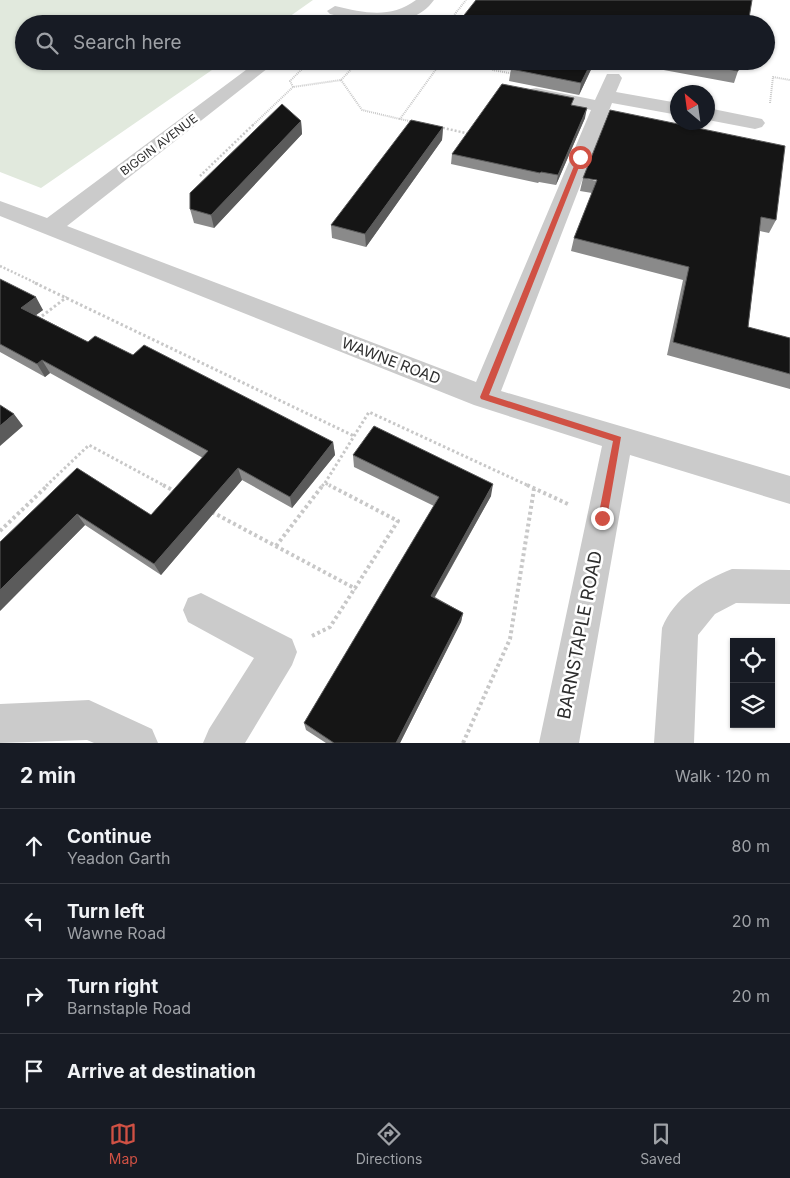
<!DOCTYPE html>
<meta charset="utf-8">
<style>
body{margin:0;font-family:Inter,sans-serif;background:#242831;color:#f1f3f6}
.controls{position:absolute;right:15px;bottom:15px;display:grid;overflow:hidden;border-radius:0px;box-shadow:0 1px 4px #0004}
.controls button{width:45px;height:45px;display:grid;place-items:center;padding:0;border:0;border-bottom:1px solid #363941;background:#171b24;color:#f1f3f6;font:25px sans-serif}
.compass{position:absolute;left:670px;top:85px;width:45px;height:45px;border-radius:50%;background:#171b24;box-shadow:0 1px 4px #0004;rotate:331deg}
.stop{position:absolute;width:15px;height:15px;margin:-11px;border:4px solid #d05144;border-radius:50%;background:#fff}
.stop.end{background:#d05144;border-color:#fff;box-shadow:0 1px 5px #0008}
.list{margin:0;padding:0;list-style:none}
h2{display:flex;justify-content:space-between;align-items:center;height:65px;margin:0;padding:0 20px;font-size:21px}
h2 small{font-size:16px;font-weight:400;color:#9ea1a6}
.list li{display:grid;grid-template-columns:32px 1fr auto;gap:15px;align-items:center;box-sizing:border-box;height:75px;padding:0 20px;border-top:1px solid #363941}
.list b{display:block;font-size:19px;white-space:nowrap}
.list p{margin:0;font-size:16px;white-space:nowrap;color:#9ea1a6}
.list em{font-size:16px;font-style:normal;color:#9ea1a6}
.icon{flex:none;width:28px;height:28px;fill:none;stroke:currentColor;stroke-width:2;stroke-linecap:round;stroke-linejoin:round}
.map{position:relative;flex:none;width:790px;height:743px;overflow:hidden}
.search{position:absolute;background:#171b24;box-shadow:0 1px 4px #0004;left:15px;right:15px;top:15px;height:55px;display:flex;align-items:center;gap:12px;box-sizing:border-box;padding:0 18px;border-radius:28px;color:#9ea1a6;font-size:19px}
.sheet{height:365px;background:#171b24}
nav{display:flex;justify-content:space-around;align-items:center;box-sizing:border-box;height:70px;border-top:1px solid #363941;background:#171b24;font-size:14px;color:#9ea1a6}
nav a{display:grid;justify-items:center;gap:2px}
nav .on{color:#d05144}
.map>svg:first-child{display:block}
</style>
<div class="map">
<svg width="790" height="743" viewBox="0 0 790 743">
<rect width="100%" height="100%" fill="#fff"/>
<path fill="#e1e9dd" d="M0,0H313L279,24H24V61H225L41,188L0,172Z"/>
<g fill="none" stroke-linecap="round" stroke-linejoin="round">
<path stroke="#c8c8c8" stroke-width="2" stroke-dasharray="1 1" stroke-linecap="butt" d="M447,24L466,0
M499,61L493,70L514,74
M341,80L362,110L400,119
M293,87L290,81L310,61
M770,103L773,77L790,80
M414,122L400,119L442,61
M253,125L293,87L341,80L359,61"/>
<path stroke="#c8c8c8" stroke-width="2.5" stroke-dasharray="2 2" stroke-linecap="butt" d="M439,127L470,134
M200,176L254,124
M0,266L38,284"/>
<path stroke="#c8c8c8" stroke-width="3" stroke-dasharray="2.5 2.5" stroke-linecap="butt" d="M35,283L354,436
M38,319L67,297
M325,483L369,412L529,486
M46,486L89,445L165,486
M322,486L325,483L331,486"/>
<path stroke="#c8c8c8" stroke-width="4" stroke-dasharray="3 3" stroke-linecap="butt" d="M163,485L176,492
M527,485L570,505
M212,512L356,589
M0,531L48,485
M276,546L323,485
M312,636L330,627L398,521L329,485
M463,743L510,639L534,489"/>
<path fill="#cbcbcb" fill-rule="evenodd" d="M416,0H434C410,33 362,22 330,14L327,11L335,6C365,13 390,19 416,0Z
M258,61H277L67,226L476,382L591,110L530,97L527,93L530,89L536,88L595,100L607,74H619L622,78L616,92L678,103V115L612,103L501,391L790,476V504L630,455L579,743H539L602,446L474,405L0,216V201L47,218Z
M708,108L762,119L765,123L762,127L755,129L708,120Z
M732,569L790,570V604L736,603L715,614L698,635L694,743H654L662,628C675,597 702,581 732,569Z
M201,593L292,639L297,652L292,665L245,743H203L209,729L254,658L188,622L183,610L188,598Z
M89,700L152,729L158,743H94L87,740L0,743V704Z"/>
</g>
<path fill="#8a8a8a" d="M514,61H595L579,95L509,81L511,69L514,65Z
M615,61H740L738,71L734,83Z
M573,105L585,118L556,185L539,182L538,183L451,164L452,154Z
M301,121L302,134L214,228L194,223L190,209Z
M443,127L442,140L366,247L332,238L331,225Z
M583,178L776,220L769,233L760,231L748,327L790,338V389L667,355L683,280L571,251L574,238L592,193L580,191Z
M0,279L43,310L36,315L88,342L133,355L333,442L335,455L292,508L242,480L161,575L85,525L0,611L77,468L151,515L203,458L50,373L45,377L0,352Z
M353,455L491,496L435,597L463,613L461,622L400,743H326L306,730L304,723L434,506L354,467Z"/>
<path fill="#5b5b5b" d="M592,61H595L579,95L581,83Z
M587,108L585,118L556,185L558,175Z
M301,121L302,134L214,228L211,215Z
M443,127L442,140L366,247L365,234Z
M36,297L43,310L28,321L21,308Z
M42,360L50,373L45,377L37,364Z
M14,414L23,426L0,446V426Z
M333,442L335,455L292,508L290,497Z
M238,468L242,480L161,575L154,564Z
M493,484L491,496L430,605L431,596Z
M77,514L85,525L0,611V590Z
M463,613L461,622L400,743H396Z"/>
<path fill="#151515" stroke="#5b5b5b" d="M476,0H752L748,24H457Z
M516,61H592L581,83L511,69Z
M684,61H740L738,71Z
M502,84L574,98L571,105L587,108L558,175L541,172L540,173L452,154Z
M282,104L301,121L211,215L190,209V193Z
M610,110L785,146L776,220L761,217L748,327L790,338V374L673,342L689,267L574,238L597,180L583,178Z
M411,120L443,127L365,234L331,225Z
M0,279L36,297L21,308L88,342L95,336L133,355L144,345L333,442L290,497L238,468L154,564L77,514L0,590V542L77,468L151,515L208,451L42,360L37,364L0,344Z
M0,405L14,414L0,426Z
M374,426L493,484L431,596L463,613L396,743H334L304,723L439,497L353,455Z"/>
<path fill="#d05144" d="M578,156L583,157L489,395L621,437L607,518L602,523L598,518L613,441L481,399L480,397Z"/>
<g text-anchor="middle" stroke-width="5" stroke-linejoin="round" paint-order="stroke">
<g font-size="12" fill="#2e2e2e" stroke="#fff">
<text transform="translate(159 145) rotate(-37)" y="4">BIGGIN AVENUE</text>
</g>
<g font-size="15" fill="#2e2e2e" stroke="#fff">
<text transform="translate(391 361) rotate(21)" y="5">WAWNE ROAD</text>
</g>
<g font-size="18" fill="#2e2e2e" stroke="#fff">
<text transform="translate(580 635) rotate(-79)" y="6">BARNSTAPLE ROAD</text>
</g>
</g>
</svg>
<div class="controls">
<button><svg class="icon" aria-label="locate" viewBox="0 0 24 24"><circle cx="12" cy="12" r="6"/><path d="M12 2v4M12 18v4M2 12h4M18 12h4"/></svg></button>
<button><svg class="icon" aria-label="layers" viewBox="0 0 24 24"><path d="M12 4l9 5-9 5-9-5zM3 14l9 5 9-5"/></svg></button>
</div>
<svg class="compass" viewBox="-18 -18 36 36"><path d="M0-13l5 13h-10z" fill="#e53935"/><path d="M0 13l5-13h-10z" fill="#9ea1a6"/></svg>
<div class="stop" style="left:580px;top:157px"></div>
<div class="stop end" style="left:602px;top:518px"></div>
<div class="search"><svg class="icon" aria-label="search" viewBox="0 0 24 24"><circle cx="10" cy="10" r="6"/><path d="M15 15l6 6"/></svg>Search here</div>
</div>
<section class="sheet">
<h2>2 min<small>Walk · 120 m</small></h2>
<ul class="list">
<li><svg class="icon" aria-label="ahead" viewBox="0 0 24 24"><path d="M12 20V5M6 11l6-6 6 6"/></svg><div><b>Continue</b><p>Yeadon Garth</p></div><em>80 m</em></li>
<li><svg class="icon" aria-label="left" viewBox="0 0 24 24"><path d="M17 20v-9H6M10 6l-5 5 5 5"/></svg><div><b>Turn left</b><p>Wawne Road</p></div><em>20 m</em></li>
<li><svg class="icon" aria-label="right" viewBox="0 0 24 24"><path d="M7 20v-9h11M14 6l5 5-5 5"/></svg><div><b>Turn right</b><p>Barnstaple Road</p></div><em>20 m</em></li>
<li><svg class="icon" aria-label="arrive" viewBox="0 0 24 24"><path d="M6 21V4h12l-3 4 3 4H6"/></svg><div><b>Arrive at destination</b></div></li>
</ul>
</section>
<nav>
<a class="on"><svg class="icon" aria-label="map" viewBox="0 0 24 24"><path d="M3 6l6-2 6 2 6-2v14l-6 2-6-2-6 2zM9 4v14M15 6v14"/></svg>Map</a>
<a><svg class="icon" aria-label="directions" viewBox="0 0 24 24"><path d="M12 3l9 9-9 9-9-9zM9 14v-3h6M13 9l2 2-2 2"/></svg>Directions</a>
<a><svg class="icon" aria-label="saved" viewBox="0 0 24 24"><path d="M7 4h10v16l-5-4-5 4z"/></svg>Saved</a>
</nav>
